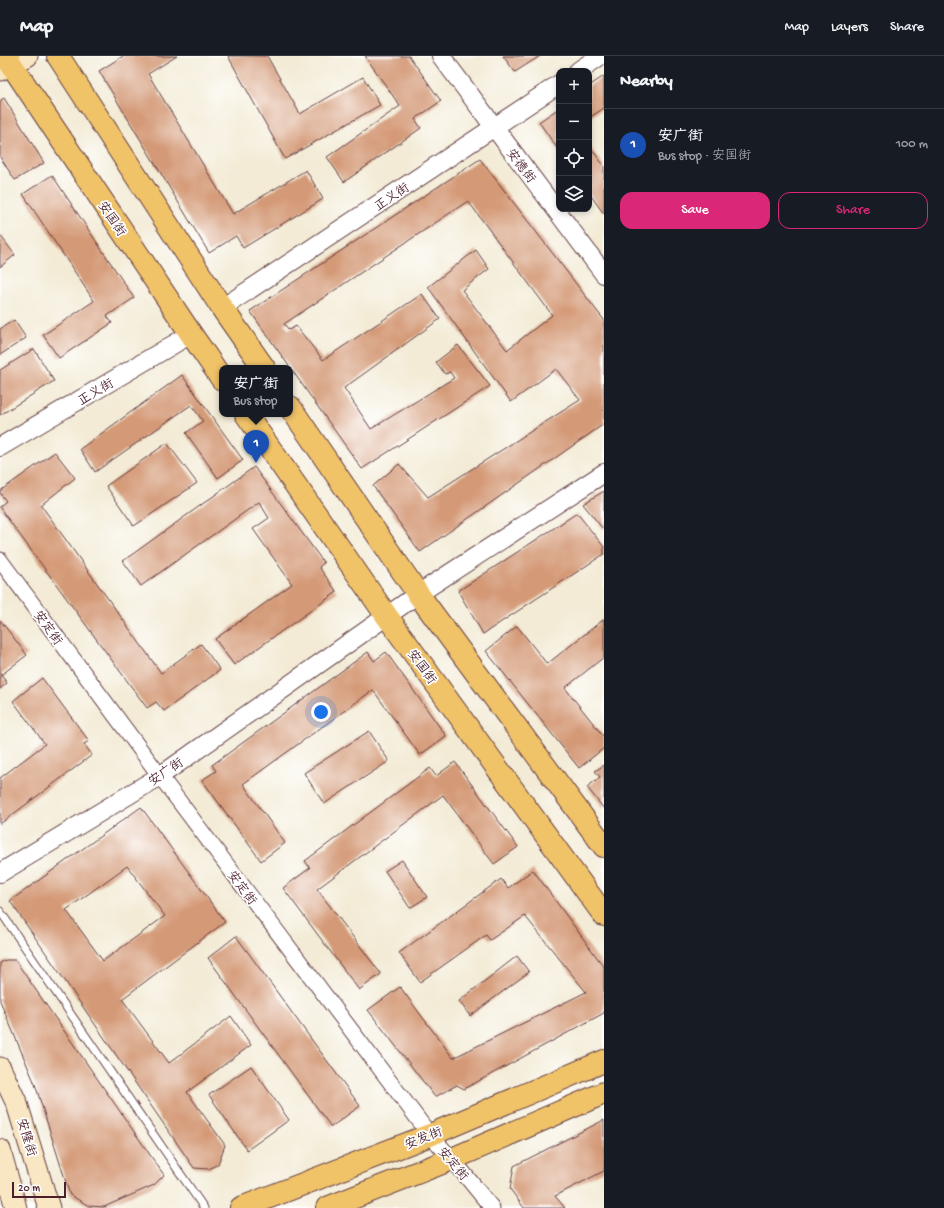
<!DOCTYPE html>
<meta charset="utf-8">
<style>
body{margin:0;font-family:"Gochi Hand","LXGW WenKai TC",sans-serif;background:#242831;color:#f1f3f6}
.controls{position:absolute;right:12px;top:12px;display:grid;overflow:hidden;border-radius:8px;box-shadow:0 2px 6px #0003}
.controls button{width:36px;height:36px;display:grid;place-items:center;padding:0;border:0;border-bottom:1px solid #363941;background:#171b24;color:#f1f3f6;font:20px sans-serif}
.scale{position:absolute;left:12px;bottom:10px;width:54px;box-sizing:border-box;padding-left:4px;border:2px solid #4a1f2b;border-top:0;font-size:11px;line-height:14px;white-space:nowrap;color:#4a1f2b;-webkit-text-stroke:3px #fff;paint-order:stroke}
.you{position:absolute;left:321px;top:656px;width:14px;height:14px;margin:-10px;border:3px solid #fff;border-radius:50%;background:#1a73e8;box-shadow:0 0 0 6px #1a73e833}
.badge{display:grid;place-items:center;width:26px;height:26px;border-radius:50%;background:#db2777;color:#fff;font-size:13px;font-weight:700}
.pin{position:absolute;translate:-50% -33px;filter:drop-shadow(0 1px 2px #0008)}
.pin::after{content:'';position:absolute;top:21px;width:14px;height:12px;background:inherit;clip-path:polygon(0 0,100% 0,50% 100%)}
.popup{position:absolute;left:219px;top:309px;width:74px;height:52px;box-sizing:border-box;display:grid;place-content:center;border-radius:8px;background:#171b24;filter:drop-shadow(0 1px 3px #0005);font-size:13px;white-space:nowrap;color:#9ea1a6}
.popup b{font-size:15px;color:#f1f3f6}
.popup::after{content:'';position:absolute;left:50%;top:100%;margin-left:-8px;border:8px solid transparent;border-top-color:#171b24}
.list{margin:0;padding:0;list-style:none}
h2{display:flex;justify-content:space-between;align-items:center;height:52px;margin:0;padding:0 16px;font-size:17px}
h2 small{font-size:13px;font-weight:400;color:#9ea1a6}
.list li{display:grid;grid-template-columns:26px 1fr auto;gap:12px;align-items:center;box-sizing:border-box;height:72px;padding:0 16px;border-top:1px solid #363941}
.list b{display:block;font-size:15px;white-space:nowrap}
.list p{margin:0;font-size:13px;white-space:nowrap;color:#9ea1a6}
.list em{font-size:13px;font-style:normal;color:#9ea1a6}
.actions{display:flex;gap:8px;padding:12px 16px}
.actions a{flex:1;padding:9px 0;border:1px solid #db2777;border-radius:12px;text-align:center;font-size:14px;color:#db2777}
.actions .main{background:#db2777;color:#fff}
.icon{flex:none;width:22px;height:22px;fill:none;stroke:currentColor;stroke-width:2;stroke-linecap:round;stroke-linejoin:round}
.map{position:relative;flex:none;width:604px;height:1152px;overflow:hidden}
header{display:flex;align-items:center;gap:24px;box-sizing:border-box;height:56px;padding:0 20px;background:#171b24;border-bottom:1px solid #363941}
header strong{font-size:19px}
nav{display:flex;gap:22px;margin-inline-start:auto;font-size:14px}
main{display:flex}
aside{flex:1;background:#171b24}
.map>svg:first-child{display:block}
</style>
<header>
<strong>Map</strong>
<nav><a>Map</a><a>Layers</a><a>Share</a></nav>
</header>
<main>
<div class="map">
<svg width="604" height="1152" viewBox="0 0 604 1152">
<rect width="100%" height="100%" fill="#fff"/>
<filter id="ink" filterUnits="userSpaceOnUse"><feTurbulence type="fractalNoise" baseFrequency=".025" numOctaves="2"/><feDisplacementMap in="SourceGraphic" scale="8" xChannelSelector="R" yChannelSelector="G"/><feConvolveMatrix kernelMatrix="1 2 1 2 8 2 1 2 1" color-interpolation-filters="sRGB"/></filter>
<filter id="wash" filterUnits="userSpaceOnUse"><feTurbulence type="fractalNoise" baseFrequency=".012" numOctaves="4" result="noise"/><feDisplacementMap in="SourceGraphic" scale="16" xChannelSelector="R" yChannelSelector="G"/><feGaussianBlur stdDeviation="0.9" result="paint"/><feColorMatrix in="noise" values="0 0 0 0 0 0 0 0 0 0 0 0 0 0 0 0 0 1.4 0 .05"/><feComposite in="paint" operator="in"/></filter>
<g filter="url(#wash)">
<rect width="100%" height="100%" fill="#f3ebd5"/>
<g id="blocks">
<path fill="#d49a77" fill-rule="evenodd" d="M123,0H177L148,18L233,158L306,114L323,143L243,192L236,180L209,197L99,15Z
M228,0H267L300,58L363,21L380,49L285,103Z
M365,0H409L441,45L415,63L421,72L344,126L327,101L400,50Z
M503,0H540L515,16Z
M604,20V52L589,62V30Z
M4,42L44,107L15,124L0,101V45Z
M559,52V95L539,66Z
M589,89L604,110V158L589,137Z
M480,103L604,264V368L420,496L373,430L399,408L428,441L580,344L556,313L511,346L428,231L476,194L489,213L462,234L507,294L552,259L468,145L284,268L289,274L296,270L323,304L422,238L440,263L344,332L371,373L454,322L450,316L445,318L436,306L458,289L490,330L362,413L250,255Z
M52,119L134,242L107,260L112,267L59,302L43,279L94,245L23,138Z
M0,179L15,199L0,211Z
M14,264L26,282L0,299V273Z
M34,293L54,325L0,359V314Z
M182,319L243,404L218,422L186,377L203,365L191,349L95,416L80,393Z
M167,387L197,427L134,470L106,430Z
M55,396L75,422L41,449L161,617L201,588L220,614L164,655L156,646L147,652L0,452V450L6,445L0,437V435Z
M254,411L324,507L319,511L337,536L234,609L215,583L292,528L253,473L269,462L259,446L141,530L123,505Z
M604,435V473H603L583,448Z
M577,457L604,491V498L483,578L458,535Z
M604,563V601L565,632L604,681V692L579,712L486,595L517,570L547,608Z
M0,564L27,599L1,619L7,627L0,633Z
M368,596L374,605L386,596L446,680L420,699L373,634L243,728L285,787L261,805L202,724L216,715L212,709Z
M42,622L89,685L84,688L92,699L0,768V722L45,688L13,645Z
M369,675L389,705L324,748L304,717Z
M455,706L518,791L494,808L443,739L317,833L381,918L359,934L283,832L310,812L305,805L430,712L436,720Z
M604,709V753L587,731L600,721L595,715Z
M141,751L225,866L122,943L169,1007L231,960L251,989L187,1036L225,1089L218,1108L209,1113L194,1112L10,845ZM127,810L165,860L103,905L66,854Z
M402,804L427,841L410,852L385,815Z
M533,814L604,911V957L464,1033L457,1029L435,1041L368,954L400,931L453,1002L586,936L525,860L490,884L486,879L420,926L399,897L501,823L508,832Z
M236,880L360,1050L331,1071L208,902Z
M517,900L529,916L470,960L459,945Z
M6,904H15L164,1119L154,1129L104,1151L89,1150L70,1139L35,1028L0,945V907Z
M251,1010L289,1064L247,1094L209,1039Z
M604,1064V1115L555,1140L565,1152H524L510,1133L514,1110Z"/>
</g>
</g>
<g filter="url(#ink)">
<use href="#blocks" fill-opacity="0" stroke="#633e44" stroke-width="1"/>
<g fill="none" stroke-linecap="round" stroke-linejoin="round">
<defs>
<path id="service" d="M0,855L204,1152"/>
<path id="minor" d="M0,504L160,720L430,1079L452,1103L492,1152"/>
<path id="tertiary" d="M441,0L604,218
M578,15L600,0
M222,252L559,28
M0,391L191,278
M0,817L160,720L418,538L604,417"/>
<path id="secondary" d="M0,14L27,0
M0,1012L17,1048L49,1152
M0,1094L16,1152"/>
<path id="primary" d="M7,0L11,8L191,278L222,323
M58,0L222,252L264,312
M290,351L418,538L604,790
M246,358L386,559L604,859
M241,1152L430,1079L604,1005
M327,1152L452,1103L604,1037"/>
</defs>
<use href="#service" stroke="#633e44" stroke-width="9"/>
<use href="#minor" stroke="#633e44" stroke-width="17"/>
<use href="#tertiary" stroke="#633e44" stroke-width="20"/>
<use href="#secondary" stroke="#633e44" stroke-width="23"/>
<use href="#primary" stroke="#633e44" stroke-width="24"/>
<use href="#service" stroke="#fff" stroke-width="7"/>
<use href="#minor" stroke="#fff" stroke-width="15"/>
<use href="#tertiary" stroke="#fff" stroke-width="18"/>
<use href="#secondary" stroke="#f9e7c3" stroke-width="21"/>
<use href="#primary" stroke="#f0c369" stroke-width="22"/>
</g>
</g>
<g text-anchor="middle" stroke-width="3.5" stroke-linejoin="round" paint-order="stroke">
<g font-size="13" fill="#4a1f2b" stroke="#fff">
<text transform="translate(522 109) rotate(53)" y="5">安德街</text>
<text transform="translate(391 140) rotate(-34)" y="5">正义街</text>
<text transform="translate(113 162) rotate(56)" y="5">安国街</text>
<text transform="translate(95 335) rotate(-31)" y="5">正义街</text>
<text transform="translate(49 571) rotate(54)" y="5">安定街</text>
<text transform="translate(423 610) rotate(54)" y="5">安国街</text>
<text transform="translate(165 715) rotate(-34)" y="5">安广街</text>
<text transform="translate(243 831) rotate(53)" y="5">安定街</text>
<text transform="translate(28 1081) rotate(73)" y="5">安隆街</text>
<text transform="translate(423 1081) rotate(-22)" y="5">安发街</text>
<text transform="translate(454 1107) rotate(49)" y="5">安定街</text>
</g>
</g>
</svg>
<div class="controls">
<button>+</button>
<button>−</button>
<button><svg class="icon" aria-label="locate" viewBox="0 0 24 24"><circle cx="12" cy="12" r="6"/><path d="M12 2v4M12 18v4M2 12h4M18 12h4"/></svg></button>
<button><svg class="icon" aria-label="layers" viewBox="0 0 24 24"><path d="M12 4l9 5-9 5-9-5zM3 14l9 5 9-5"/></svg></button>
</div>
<div class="scale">20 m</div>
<div class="you"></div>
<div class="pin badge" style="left:256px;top:407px;background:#1a4fb4">1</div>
<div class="popup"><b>安广街</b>Bus stop</div>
</div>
<aside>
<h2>Nearby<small></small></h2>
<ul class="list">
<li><span class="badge" style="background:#1a4fb4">1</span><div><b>安广街</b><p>Bus stop · 安国街</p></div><em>100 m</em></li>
</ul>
<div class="actions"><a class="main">Save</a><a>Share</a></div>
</aside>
</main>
